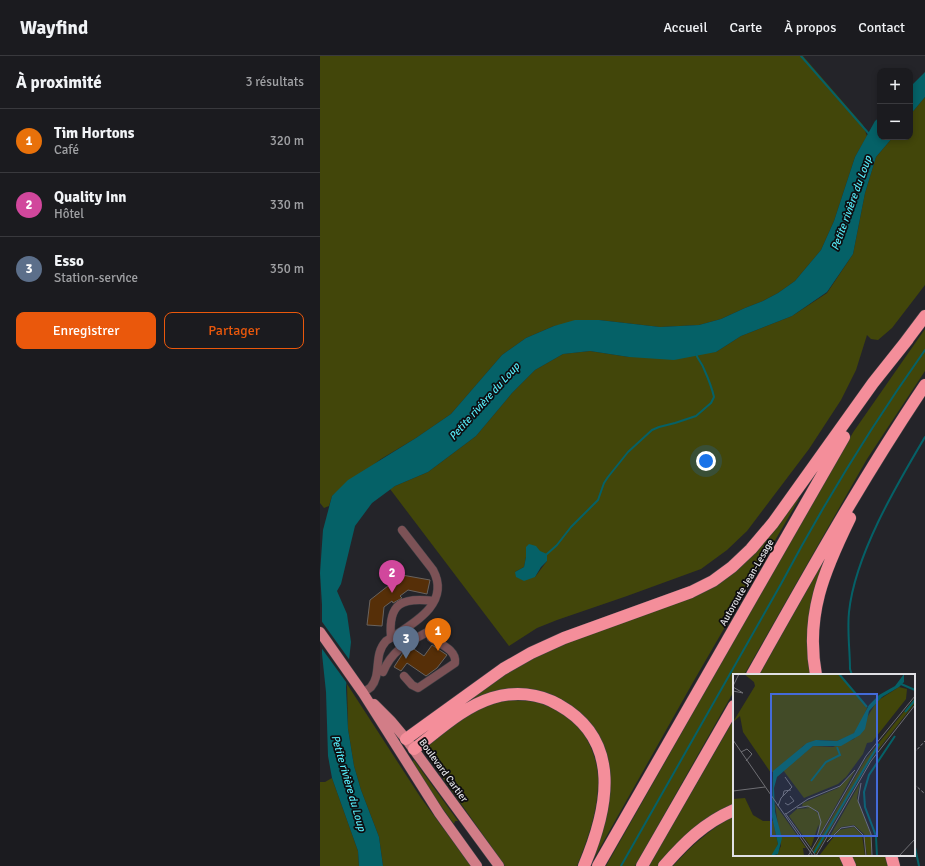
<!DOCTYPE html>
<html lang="fr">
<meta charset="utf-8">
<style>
body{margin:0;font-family:Signika,sans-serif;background:#242428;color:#f1f3f6}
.controls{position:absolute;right:12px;top:12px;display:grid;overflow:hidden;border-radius:8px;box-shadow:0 2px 6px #0003}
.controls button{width:36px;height:36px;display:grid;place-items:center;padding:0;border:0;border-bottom:1px solid #39393d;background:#1b1b1f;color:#f1f3f6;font:20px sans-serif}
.you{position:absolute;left:386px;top:405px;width:14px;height:14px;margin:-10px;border:3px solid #fff;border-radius:50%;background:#1a73e8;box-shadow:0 0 0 6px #1a73e833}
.badge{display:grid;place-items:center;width:26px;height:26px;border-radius:50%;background:#ea580c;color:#fff;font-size:13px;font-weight:700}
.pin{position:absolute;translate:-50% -33px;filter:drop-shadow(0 1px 2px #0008)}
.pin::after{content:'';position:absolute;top:21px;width:14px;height:12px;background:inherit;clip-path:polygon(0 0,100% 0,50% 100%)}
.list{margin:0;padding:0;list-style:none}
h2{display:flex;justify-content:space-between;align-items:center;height:52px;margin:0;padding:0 16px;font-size:17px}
h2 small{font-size:13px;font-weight:400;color:#a0a1a4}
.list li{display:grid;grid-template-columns:26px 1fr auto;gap:12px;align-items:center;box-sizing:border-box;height:64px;padding:0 16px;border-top:1px solid #39393d}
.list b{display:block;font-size:15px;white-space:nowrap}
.list p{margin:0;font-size:13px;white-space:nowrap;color:#a0a1a4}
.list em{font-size:13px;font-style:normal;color:#a0a1a4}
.actions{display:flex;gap:8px;padding:12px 16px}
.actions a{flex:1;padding:9px 0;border:1px solid #ea580c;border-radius:8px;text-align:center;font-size:14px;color:#ea580c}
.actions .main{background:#ea580c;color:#fff}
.map{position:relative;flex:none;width:605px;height:810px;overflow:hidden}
header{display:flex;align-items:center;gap:24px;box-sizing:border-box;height:56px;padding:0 20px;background:#1b1b1f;border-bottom:1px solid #39393d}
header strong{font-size:19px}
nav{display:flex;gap:22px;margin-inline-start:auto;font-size:14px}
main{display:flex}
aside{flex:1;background:#1b1b1f}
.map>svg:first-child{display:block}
</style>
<header>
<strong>Wayfind</strong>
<nav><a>Accueil</a><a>Carte</a><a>À propos</a><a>Contact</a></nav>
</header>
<main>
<aside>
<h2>À proximité<small>3 résultats</small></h2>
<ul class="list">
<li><span class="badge" style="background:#e8710a">1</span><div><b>Tim Hortons</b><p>Café</p></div><em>320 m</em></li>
<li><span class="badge" style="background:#d1479c">2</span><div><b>Quality Inn</b><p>Hôtel</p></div><em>330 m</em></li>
<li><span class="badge" style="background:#5c6f8a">3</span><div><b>Esso</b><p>Station-service</p></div><em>350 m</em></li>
</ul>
<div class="actions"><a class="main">Enregistrer</a><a>Partager</a></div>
</aside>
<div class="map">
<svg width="605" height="810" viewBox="0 0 605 810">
<rect width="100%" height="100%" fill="#242429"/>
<path fill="#42460a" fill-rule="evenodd" d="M0,0H483L543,69L547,80L535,101L514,165L501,194L475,225L458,237L443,245L425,252L401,263L379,269L340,271L279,264L234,270L206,282L182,299L131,358L96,382L61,403L12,440L9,450L4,452L0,447Z
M605,41V229L572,272L558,284L551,283L547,279L536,314L521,344L489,393L427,475L407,494L381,513L307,540L237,564L217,572L189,590L70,433L75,430L108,416L156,380L192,337L215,314L243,298L270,295L309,301L396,296L421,280L472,260L507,237L533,198L545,137L556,101L573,81H590V59ZM206,495L227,505L215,521L195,516L204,511L206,501Z
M605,273V315L547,403L424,619H414V635L315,810H286L510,415L534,375Z
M477,442L479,443L372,628L272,806L270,805L288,751L267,665L197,634L103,680L102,678L181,620L238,589L379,537Z
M504,504L488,567L487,591L491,619H439Z
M27,628L101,742L151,810H63L59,781L41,734L34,710L28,673Z
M195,644C208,645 222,646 234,651C263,665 280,700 278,730C277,758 267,785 257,810H185L108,701L107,692C118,678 150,656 167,649C176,645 185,645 195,644Z
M414,663V749L340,810H329Z
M94,704L138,765H135L134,768L101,723L92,706Z
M12,722L38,795L39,810H0V726H5Z
M414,760V799H519L523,810H353C371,790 390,773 414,760Z
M530,799H567L569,810H535Z"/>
<path fill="#056167" d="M605,16V41L590,59V31Z
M560,61V81H573L556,101L545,137L533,198L507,236L472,260L421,280L396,296L354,304L309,301L270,295L243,298L215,314L192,337L156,380L108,416L75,430L52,447L35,470L21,528L17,535L27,558L31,586L26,631L28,673L34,710L41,734L59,781L63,810H39L38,795L12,722L8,700L6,636L2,598V549L0,517L3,474L12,440L28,424L96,382L131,358L182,299L206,282L234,270L255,264H279L340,271L379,269L401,263L425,252L443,245L458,237L475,225L501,194L514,165L535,101L555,65Z
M209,488L216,490L220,495L227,498V505L221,511L215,521L204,525L196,521L195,516L204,511L206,501V491Z"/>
<path fill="#242429" d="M0,563L31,606L29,630L0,590Z"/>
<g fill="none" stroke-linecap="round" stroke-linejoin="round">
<path stroke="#056167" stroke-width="2" d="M481,0L550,79
M227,498L237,489L251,471L278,444L284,427L288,421L308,396L332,374L339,371L355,367L376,360L391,347L394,341C392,332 388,322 384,313C382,307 378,304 376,298
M532,619L530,613C530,595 527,574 529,556C535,499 576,430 605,381
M594,787L599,810
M301,810L461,528C504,447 552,369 605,294"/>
</g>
<path fill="#562f08" stroke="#68625e" d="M82,519L110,524L107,538L88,534L80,540L82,542L73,547L72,545L64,551L62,570L47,569L50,544Z
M112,589L127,599L117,612L106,620L87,607L81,615L74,611L83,597L91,591L104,600Z"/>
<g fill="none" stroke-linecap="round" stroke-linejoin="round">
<defs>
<path id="minor" d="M71,581C68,547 82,541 114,545
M63,616C73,592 90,586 111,574
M84,620L92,629L98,632L135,607C137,594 120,588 111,582
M43,637C45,635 49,633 51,631C62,618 53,599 66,585C90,569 132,549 113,514L82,474"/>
<path id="major" d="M0,576L43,637L119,757L157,810
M54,648L71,665L86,683L179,810"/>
<path id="highway" d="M584,288L605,260
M432,619C487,521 542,423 605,329
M496,619C485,559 504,515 530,462
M86,683L183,613L211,597L244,582L371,536L393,525L412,511L431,493L453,467L553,327L588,283
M94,693C118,675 143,651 172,642C194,635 219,637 239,649C303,685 288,753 264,810
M525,799L530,810
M571,799L574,810
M278,810L524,381
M322,810L414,650
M344,810C365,786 384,767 414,754"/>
</defs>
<use href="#minor" stroke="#424247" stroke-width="9"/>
<use href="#major" stroke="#424247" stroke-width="11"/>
<use href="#highway" stroke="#424247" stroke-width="13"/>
<path stroke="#8a8a8e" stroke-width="1" stroke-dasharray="3 2" stroke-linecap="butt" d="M594,697L605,685
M594,728L605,738"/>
<use href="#minor" stroke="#7c5256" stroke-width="8"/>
<use href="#major" stroke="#d27d87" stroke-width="10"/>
<use href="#highway" stroke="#f48e9a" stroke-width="12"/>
</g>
<g text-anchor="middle" stroke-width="3.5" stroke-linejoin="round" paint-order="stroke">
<g font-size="10" fill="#e0e0e4" stroke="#0e0d10">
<text transform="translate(426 526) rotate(-60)" y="4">Autoroute Jean-Lesage</text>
<text transform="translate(124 714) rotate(54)" y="4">Boulevard Cartier</text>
</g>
<g font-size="11" font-style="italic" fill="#55e8f5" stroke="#0e0d10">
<text transform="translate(531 147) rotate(-70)" y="4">Petite rivière du Loup</text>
<text transform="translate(164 345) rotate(-48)" y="4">Petite rivière du Loup</text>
<text transform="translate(29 727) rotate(74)" y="4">Petite rivière du Loup</text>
</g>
</g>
<g transform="translate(413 618)">
<rect width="182" height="182" fill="#242429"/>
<path d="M11,0H106L134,34L126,54L119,61L104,67L87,66L70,72L61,83L38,99L10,58L7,42L0,48L22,12L21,8ZM166,13L174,15L173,25L139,68L134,69L130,80L113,103L105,110L71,124L50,96L80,72L100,73L121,65L144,27ZM182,24V29L137,86L83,180L80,176L132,86ZM122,97L86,162L85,137L69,132L70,129L105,114ZM127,109L124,124L138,161V182H134L131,160L121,151L108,153L93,169ZM12,124L20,141L30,147H40L45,170L39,182H0V125ZM42,130L73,174H70L71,182H43L48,172ZM77,134L84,138L87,146L78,173L56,142L64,135ZM121,153L129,161L132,182H86L106,156Z" fill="#42460a"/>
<path d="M171,0V8L166,13L149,23L136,37L132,55L127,61L108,72H80L44,103L41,114L42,138L49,164L45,180L38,182L45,170L39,143L40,97L74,69L83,66L104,67L121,59L136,31L146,21L162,12Z" fill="#056167"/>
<path fill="none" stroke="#056167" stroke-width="2" d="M106,0L134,33M168,10L182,16M172,38L182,26M78,107L93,88L107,81L104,73M81,179L146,70M144,182L143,162L132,133L131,118L136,101L162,62"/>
<path fill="none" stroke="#6f6f74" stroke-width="1" d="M0,12L6,0M0,13L10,19L0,17M0,66L80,182M8,78L14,75L19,80L13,87M128,109L125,127L138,160L139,182M0,117L32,113M50,122L51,117L58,116M52,129L55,131L61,127L57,122M45,132L48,124L59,113L52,103M64,134L75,132L85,138L88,148L84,163M52,139L83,182M53,140L75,125L107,112L122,96M94,168L108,154L121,152L131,162L133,182M75,182L133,82L182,22M83,182L138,87L182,31M166,182L182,165"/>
<path fill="#446bda" fill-opacity="0.15" stroke="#446bda" stroke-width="2" d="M38,20H144V162H38Z"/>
<rect width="182" height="182" fill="none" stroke="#e0e0e4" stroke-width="2"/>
</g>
</svg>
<div class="controls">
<button>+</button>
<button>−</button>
</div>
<div class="you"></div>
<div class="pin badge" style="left:118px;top:595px;background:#e8710a">1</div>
<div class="pin badge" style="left:72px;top:537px;background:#d1479c">2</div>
<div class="pin badge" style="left:86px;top:603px;background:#5c6f8a">3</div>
</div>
</main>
